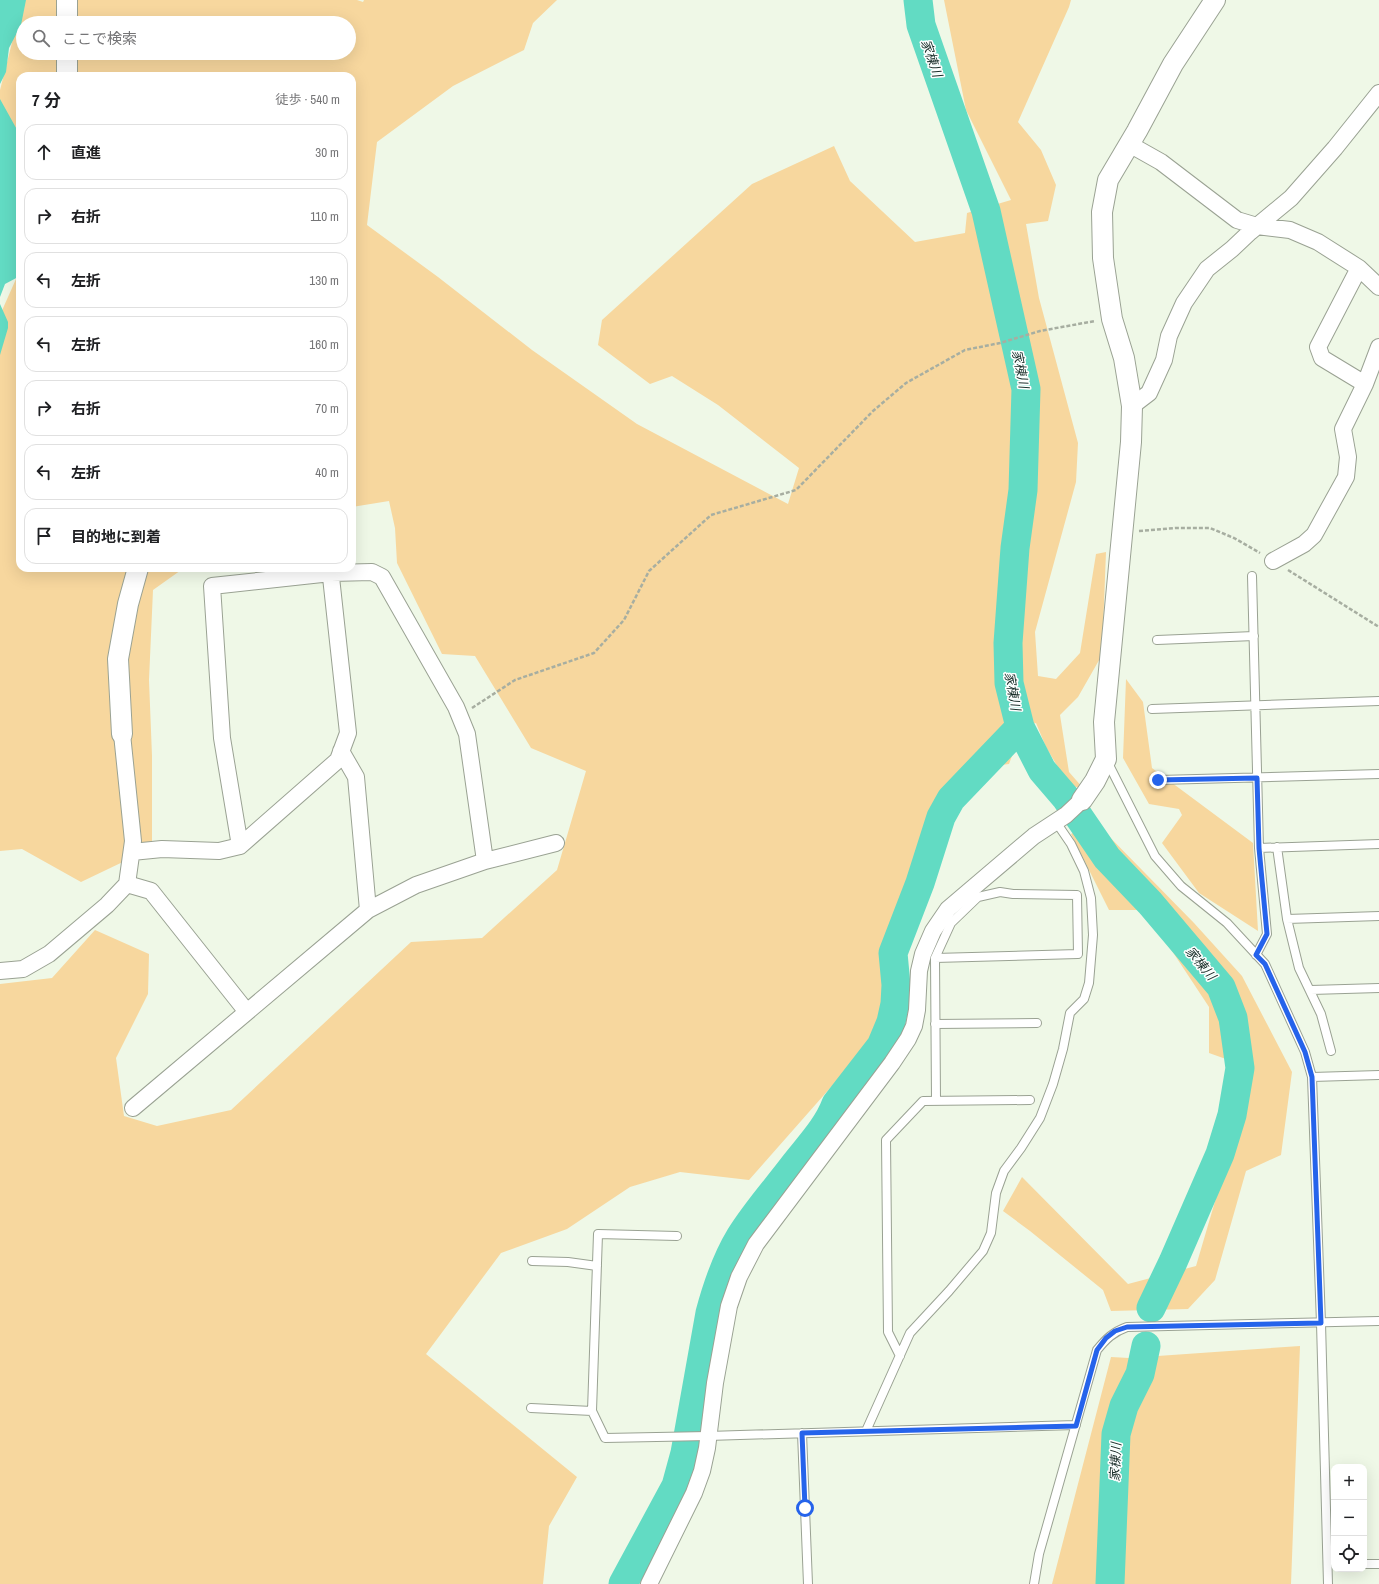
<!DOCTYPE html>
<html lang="ja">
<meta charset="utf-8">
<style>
body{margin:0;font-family:"Archivo Narrow","Noto Sans JP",sans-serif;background:#f6f6f6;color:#202124}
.controls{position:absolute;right:12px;bottom:12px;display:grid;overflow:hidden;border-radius:8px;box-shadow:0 4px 16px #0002}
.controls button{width:36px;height:36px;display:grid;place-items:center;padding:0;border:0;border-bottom:1px solid #e0e0e0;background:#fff;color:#202124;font:20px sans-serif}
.stop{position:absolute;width:12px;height:12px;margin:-9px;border:3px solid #2563eb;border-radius:50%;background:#fff}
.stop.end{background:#2563eb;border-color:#fff;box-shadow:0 1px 4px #0008}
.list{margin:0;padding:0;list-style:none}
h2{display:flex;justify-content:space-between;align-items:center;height:52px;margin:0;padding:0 16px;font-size:17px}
h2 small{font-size:13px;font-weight:400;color:#757577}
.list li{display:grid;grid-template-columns:26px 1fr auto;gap:12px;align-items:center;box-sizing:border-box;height:56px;margin:0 8px 8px;padding:0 8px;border:1px solid #e0e0e0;border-radius:12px}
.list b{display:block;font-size:15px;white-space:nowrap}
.list em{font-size:13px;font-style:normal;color:#757577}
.icon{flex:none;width:22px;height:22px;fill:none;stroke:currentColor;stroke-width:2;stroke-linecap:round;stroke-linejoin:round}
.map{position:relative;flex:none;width:1379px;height:1584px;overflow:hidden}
.search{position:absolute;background:#fff;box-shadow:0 4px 16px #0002;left:16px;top:16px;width:340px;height:44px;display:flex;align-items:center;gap:10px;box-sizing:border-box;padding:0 14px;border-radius:22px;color:#757577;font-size:15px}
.panel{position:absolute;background:#fff;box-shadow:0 4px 16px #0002;left:16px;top:72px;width:340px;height:500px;border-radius:12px}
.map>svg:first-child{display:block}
</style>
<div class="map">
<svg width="1379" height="1584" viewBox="0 0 1379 1584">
<rect width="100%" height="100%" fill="#eff8e7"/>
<path fill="#f7d79e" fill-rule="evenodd" d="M21,0H357L363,2L364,0H557L533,23L524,50L453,86L377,142L367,225L438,277L532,350L637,424L788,504L799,468L718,405L672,376L650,384L598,345L602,320L752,184L834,146L850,181L915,242L965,233L967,213L1011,200L966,110L944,0H1071L1069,7L1018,122L1041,150L1056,185L1048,221L1026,224L1039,298L1078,443L1076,482L1035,632L1038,676L1056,679L1080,653L1096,554L1106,552L1102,655L1078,697L1060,715L1069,772L1083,788L1069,786L1046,747L1036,723L1023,726L1009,764L963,770L948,794L938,816L913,903L883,1028L749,1180L680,1172L630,1187L567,1229L501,1253L426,1354L577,1477L549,1526L543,1584H0V984L52,978L95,930L149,954L148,994L116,1058L124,1116L157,1126L231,1110L411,942L482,938L557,870L586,771L531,748L475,656L442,654L397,563L395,528L389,501L352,507V76H20V174L0,108V90L22,3ZM23,23H349V53H23Z
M20,270V568H184L153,590L149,680L152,756V848L81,882L22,849L0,851V315Z
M1126,679L1143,702L1152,768L1253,843L1258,931L1199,893L1162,843L1182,815L1179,809L1149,804L1123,758Z
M1093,820L1194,923L1242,976L1292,1072L1281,1155L1246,1171L1215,1280L1188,1309L1111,1311L1103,1290L1030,1231L1003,1211L1022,1177L1128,1284L1196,1266L1254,1069L1209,1053V1007L1145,910H1109L1071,834Z
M1300,1346L1291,1584H1052L1111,1357L1129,1358Z"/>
<path fill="#62dbc3" d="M0,0H26L21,25L9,48L6,72L0,84Z
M0,99L20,135V276L5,284L0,297Z
M0,304L8,322V328L0,355Z"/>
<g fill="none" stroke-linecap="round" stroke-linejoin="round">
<path stroke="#62dbc3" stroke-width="29" d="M918,0L921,25L986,211L1026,389L1023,490L1015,548L1008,643L1009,683L1020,727L1042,770L1066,798L1107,858L1150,903L1221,987L1233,1018L1240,1068L1232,1115L1220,1154L1173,1262L1151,1308
M623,1584L676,1486L685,1453L710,1313C717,1287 726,1260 740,1237C756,1211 777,1188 795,1164C810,1145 828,1126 836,1104L881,1046L891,1022L895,1004L896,985L893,953L920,883L941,817L951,799L1020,727
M1110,1584L1116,1434L1124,1406L1140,1374L1146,1346"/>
<defs>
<path id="service" d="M1252,576L1259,848L1267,934L1256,955
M1157,640L1254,636
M1152,709L1379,701
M1107,761L1155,856L1181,886L1227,923L1265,964L1305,1052L1312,1077L1321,1323L1328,1584
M1159,780L1379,774
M1277,847L1287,919L1299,968L1321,1014L1331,1051
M1259,848L1379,844
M1287,919L1379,916
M935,958L951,923L978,897L1000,892L1013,894L1077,895L1078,954L935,958L936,1100
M1311,990L1379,988
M935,1024L1037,1023
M1312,1077L1379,1075
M677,1236L598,1234L592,1411L605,1438L708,1436L1076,1425
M532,1261L568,1262L597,1266
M900,1356L888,1332L886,1140L923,1101L1030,1100
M531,1408L592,1411
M866,1431L910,1333L949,1291L983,1251L991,1233L996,1193L1004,1171L1021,1148L1040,1118L1053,1084L1063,1049L1070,1013L1084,999L1089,983L1093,935L1091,898L1084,871L1071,844L1056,822
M802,1433L808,1584
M1364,1564H1379
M1034,1584L1039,1554L1097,1350C1106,1339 1113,1332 1127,1327L1379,1321"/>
<path id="minor" d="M1129,144L1161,162L1237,220L1257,226L1290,230L1318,242L1359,268L1379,287
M1359,268L1318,347L1322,358L1365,384
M1132,406L1149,393L1164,360L1169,336L1184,303L1207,269L1232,249L1250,232L1291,198L1335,148L1379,93
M1273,561L1304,544L1314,535L1346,477L1348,457L1343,429L1365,384L1379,347
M341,751L356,777L368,910
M240,846L222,738L212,586L331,573L372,572L382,577L456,707L467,734L485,861
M132,852L162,849L219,851L240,846L338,760L348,733L330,568
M127,884L151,891L247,1012
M0,971L23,969L49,954L107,905L127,884L133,841L122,734
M133,1108L368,910L416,885L485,861L556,843
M649,1584L694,1493L702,1471L707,1448L715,1383L729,1306L739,1277L756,1244L892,1063L908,1039L914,1026L917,1010L919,971L923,954L933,931L948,909L1034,836L1066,815L1082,800"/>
<path id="tertiary" d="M67,0V23
M67,76V53
M122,734L118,659L128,604L138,568
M1082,800L1095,781L1106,759L1104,722L1131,442L1132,406L1124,358L1112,319L1103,258L1102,212L1108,180L1137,131L1173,64L1215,0"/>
</defs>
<use href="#service" stroke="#9aa293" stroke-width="10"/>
<use href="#minor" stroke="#9aa293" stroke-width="18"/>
<use href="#tertiary" stroke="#9aa293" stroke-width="22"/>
<path stroke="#a7aea1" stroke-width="2.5" stroke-dasharray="4 2" stroke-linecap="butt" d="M1139,531L1176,528H1210L1234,538L1260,553
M1288,570L1379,627
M472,708L515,680L594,653L624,620L649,571L711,515L796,490L873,411L906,383L965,350L1000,343L1040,331L1095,321"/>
<use href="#service" stroke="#fff" stroke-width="8"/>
<use href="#minor" stroke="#fff" stroke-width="16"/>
<use href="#tertiary" stroke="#fff" stroke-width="20"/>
</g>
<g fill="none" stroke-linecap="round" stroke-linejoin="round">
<path stroke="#2563eb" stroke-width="5" d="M805,1508L802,1433L1076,1426L1097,1350L1106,1338L1115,1331L1127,1327L1321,1323L1312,1077L1305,1052L1265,964L1256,955L1267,934L1259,848L1257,778L1158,780"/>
</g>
<g text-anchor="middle" stroke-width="3" stroke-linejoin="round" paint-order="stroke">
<g font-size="13" font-style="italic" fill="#182e29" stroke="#fff">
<text transform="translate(932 58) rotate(71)" y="5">家棟川</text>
<text transform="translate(1021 369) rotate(79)" y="5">家棟川</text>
<text transform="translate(1013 691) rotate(80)" y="5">家棟川</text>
<text transform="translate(1201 963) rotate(50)" y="5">家棟川</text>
<text transform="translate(1115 1462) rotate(-88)" y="5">家棟川</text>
</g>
</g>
</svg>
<div class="controls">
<button>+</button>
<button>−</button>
<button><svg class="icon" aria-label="locate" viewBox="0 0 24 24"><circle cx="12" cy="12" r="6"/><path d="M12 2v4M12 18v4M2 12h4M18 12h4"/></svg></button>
</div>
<div class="stop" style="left:805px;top:1508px"></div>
<div class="stop end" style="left:1158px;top:780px"></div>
<div class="search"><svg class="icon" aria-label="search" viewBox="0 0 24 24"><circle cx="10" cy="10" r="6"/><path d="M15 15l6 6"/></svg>ここで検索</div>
<section class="panel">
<h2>7 分<small>徒歩 · 540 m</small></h2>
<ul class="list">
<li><svg class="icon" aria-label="ahead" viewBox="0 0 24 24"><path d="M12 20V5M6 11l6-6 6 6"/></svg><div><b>直進</b></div><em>30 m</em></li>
<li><svg class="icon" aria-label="right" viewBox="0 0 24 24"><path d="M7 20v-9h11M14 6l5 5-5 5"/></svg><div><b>右折</b></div><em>110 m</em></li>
<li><svg class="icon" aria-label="left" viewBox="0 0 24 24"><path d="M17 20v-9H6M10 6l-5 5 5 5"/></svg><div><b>左折</b></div><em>130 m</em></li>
<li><svg class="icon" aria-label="left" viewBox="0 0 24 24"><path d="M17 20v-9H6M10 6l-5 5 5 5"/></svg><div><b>左折</b></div><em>160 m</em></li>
<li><svg class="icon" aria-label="right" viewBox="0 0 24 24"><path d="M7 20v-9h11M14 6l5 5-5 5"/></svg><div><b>右折</b></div><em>70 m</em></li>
<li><svg class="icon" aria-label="left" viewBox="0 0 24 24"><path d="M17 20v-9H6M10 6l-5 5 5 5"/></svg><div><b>左折</b></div><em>40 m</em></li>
<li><svg class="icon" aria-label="arrive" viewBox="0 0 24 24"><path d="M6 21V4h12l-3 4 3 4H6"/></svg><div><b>目的地に到着</b></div></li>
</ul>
</section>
</div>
